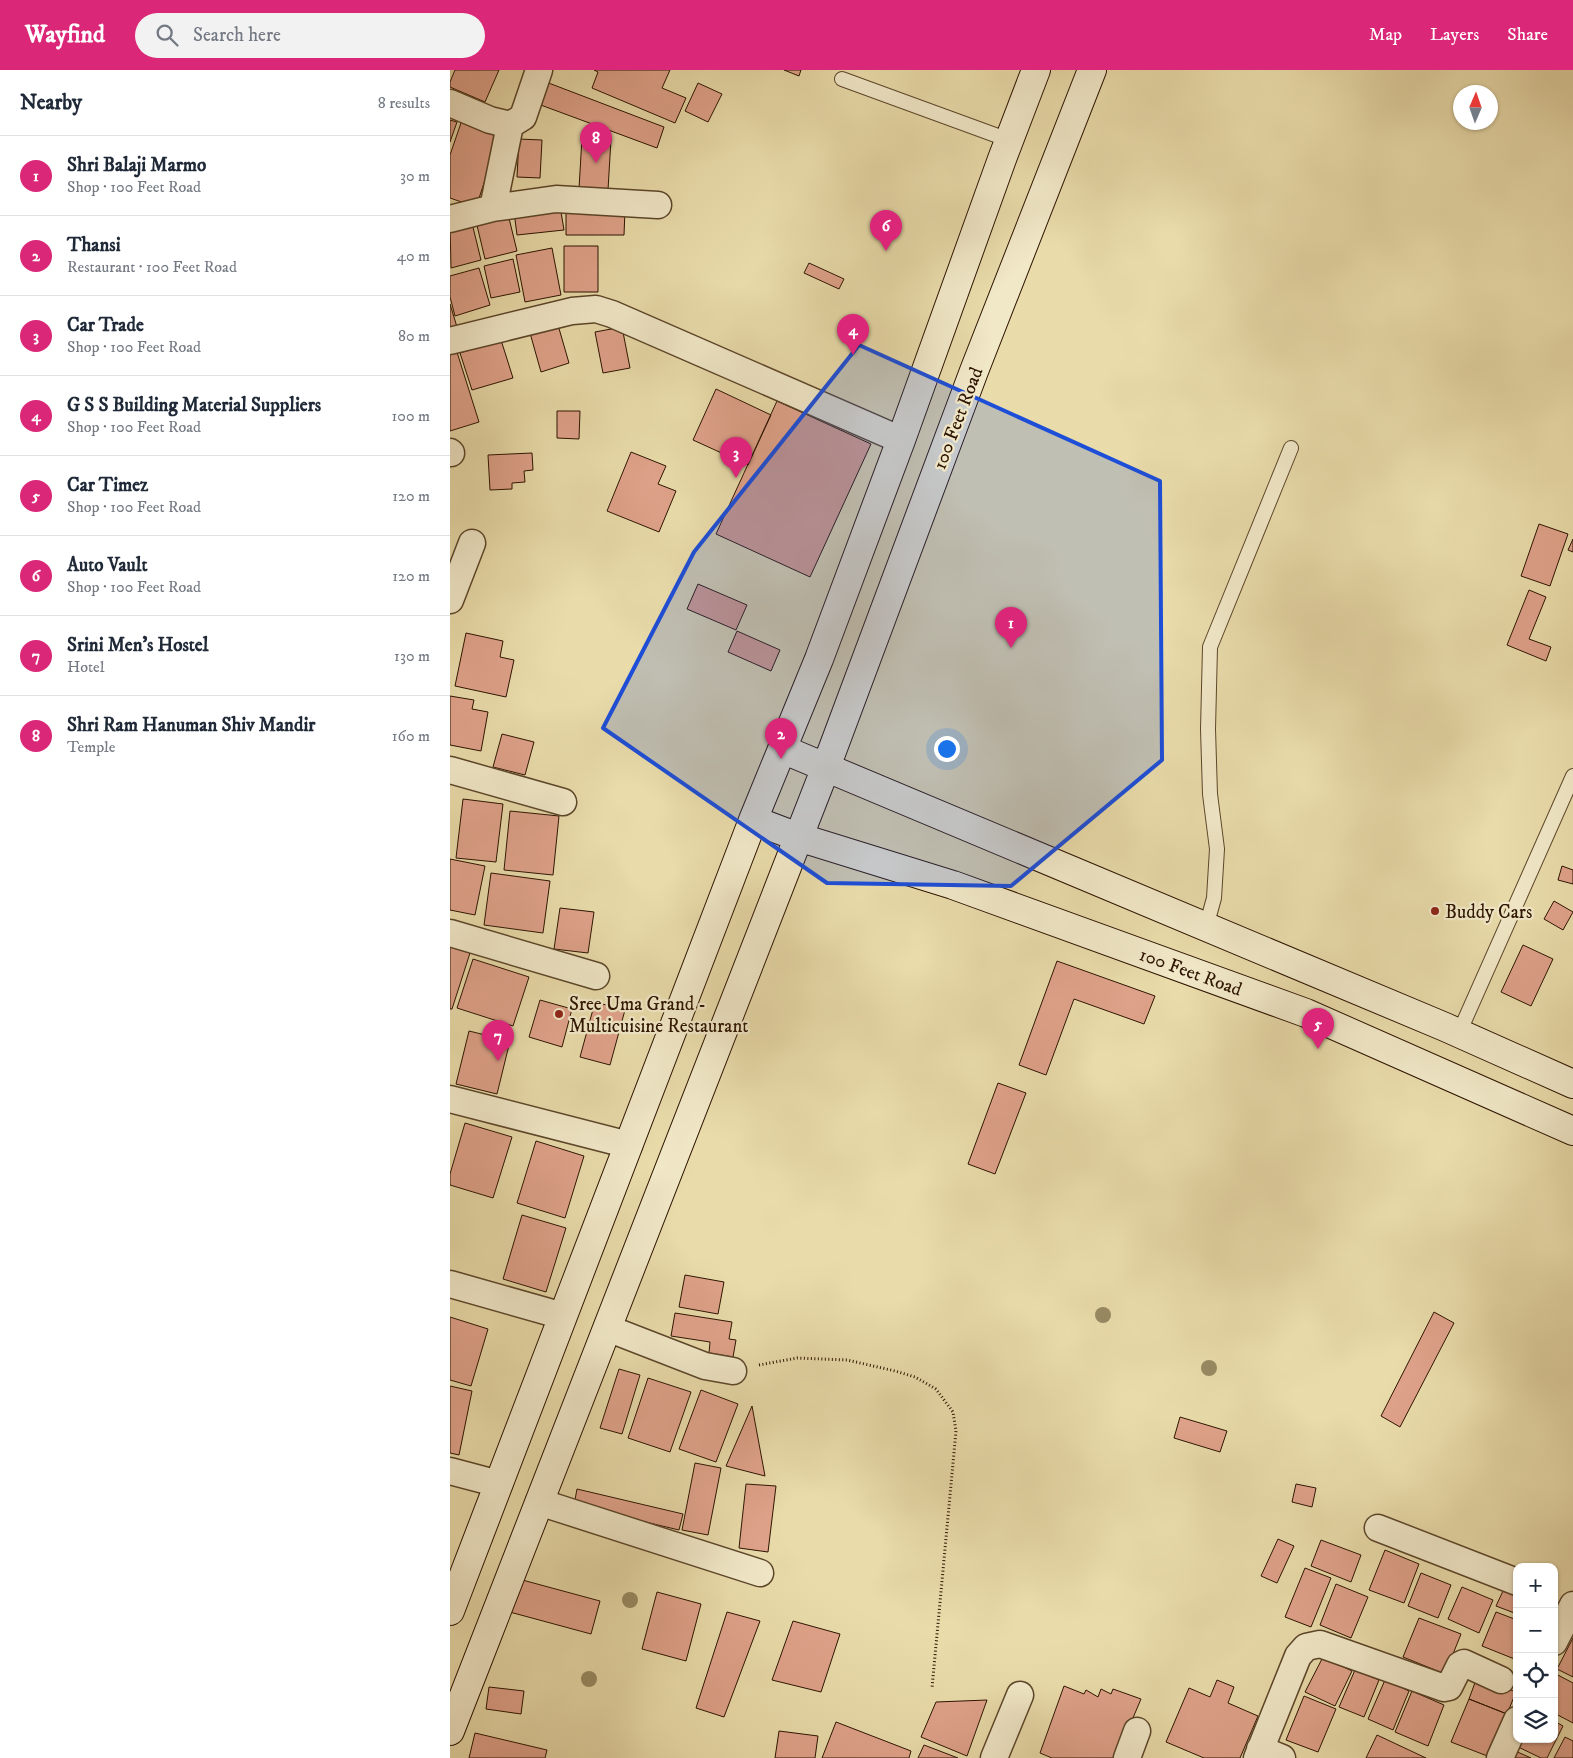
<!DOCTYPE html>
<meta charset="utf-8">
<style>
body{margin:0;font-family:"IM FELL DW Pica",serif;background:#f2f2f3;color:#1f2937}
.controls{position:absolute;right:15px;bottom:15px;display:grid;overflow:hidden;border-radius:10px;box-shadow:0 1px 4px #0004}
.controls button{width:45px;height:45px;display:grid;place-items:center;padding:0;border:0;border-bottom:1px solid #e0e1e3;background:#fff;color:#1f2937;font:25px sans-serif}
.compass{position:absolute;left:1003px;top:15px;width:45px;height:45px;border-radius:50%;background:#fff;box-shadow:0 1px 4px #0004;rotate:2deg}
.you{position:absolute;left:496px;top:678px;width:18px;height:18px;margin:-12px;border:4px solid #fff;border-radius:50%;background:#1a73e8;box-shadow:0 0 0 8px #1a73e833}
.badge{display:grid;place-items:center;width:32px;height:32px;border-radius:50%;background:#db2777;color:#fff;font-size:16px;font-weight:700}
.pin{position:absolute;translate:-50% -41px;filter:drop-shadow(0 1px 2px #0008)}
.pin::after{content:'';position:absolute;top:26px;width:18px;height:15px;background:inherit;clip-path:polygon(0 0,100% 0,50% 100%)}
.list{margin:0;padding:0;list-style:none}
h2{display:flex;justify-content:space-between;align-items:center;height:65px;margin:0;padding:0 20px;font-size:21px}
h2 small{font-size:16px;font-weight:400;color:#747a83}
.list li{display:grid;grid-template-columns:32px 1fr auto;gap:15px;align-items:center;box-sizing:border-box;height:80px;padding:0 20px;border-top:1px solid #e0e1e3}
.list b{display:block;font-size:19px;white-space:nowrap}
.list p{margin:0;font-size:16px;white-space:nowrap;color:#747a83}
.list em{font-size:16px;font-style:normal;color:#747a83}
.icon{flex:none;width:28px;height:28px;fill:none;stroke:currentColor;stroke-width:2;stroke-linecap:round;stroke-linejoin:round}
.map{position:relative;flex:none;width:1123px;height:1688px;overflow:hidden}
header{display:flex;align-items:center;gap:30px;box-sizing:border-box;height:70px;padding:0 25px;background:#db2777;color:#fff}
header strong{font-size:24px}
nav{display:flex;gap:28px;margin-inline-start:auto;font-size:18px}
.search{width:350px;height:45px;background:#f2f2f3;display:flex;align-items:center;gap:12px;box-sizing:border-box;padding:0 18px;border-radius:28px;color:#747a83;font-size:19px}
main{display:flex}
aside{flex:1;background:#fff}
.map>svg:first-child{display:block}
</style>
<header>
<strong>Wayfind</strong>
<div class="search"><svg class="icon" aria-label="search" viewBox="0 0 24 24"><circle cx="10" cy="10" r="6"/><path d="M15 15l6 6"/></svg>Search here</div>
<nav><a>Map</a><a>Layers</a><a>Share</a></nav>
</header>
<main>
<aside>
<h2>Nearby<small>8 results</small></h2>
<ul class="list">
<li><span class="badge">1</span><div><b>Shri Balaji Marmo</b><p>Shop · 100 Feet Road</p></div><em>30 m</em></li>
<li><span class="badge">2</span><div><b>Thansi</b><p>Restaurant · 100 Feet Road</p></div><em>40 m</em></li>
<li><span class="badge">3</span><div><b>Car Trade</b><p>Shop · 100 Feet Road</p></div><em>80 m</em></li>
<li><span class="badge">4</span><div><b>G S S Building Material Suppliers</b><p>Shop · 100 Feet Road</p></div><em>100 m</em></li>
<li><span class="badge">5</span><div><b>Car Timez</b><p>Shop · 100 Feet Road</p></div><em>120 m</em></li>
<li><span class="badge">6</span><div><b>Auto Vault</b><p>Shop · 100 Feet Road</p></div><em>120 m</em></li>
<li><span class="badge">7</span><div><b>Srini Men's Hostel</b><p>Hotel</p></div><em>130 m</em></li>
<li><span class="badge">8</span><div><b>Shri Ram Hanuman Shiv Mandir</b><p>Temple</p></div><em>160 m</em></li>
</ul>
</aside>
<div class="map">
<svg width="1123" height="1688" viewBox="0 0 1123 1688">
<rect width="100%" height="100%" fill="#e9dbaa"/>
<filter id="stains"><feTurbulence type="fractalNoise" baseFrequency=".004" numOctaves="4"/><feColorMatrix values="0 0 0 0 .2 0 0 0 0 .09 0 0 0 0 .02 0 0 0 .5 -.17"/></filter>
<radialGradient id="worn" r=".72"><stop offset=".6" stop-color="#630" stop-opacity="0"/><stop offset="1" stop-color="#630" stop-opacity=".3"/></radialGradient>
<path fill="#dfa28a" stroke="#2d1400" d="M5,0H49L35,32L0,17V12Z
M144,0H220L212,18L236,28L225,53L142,18L148,2Z
M334,0H351L349,6Z
M96,12L214,57L207,78L88,34Z
M248,13L272,24L258,52L235,41Z
M0,50L7,52L0,72Z
M12,50L51,63L26,137L0,128V85Z
M132,67L161,69L158,120L129,119Z
M69,69L92,70L90,108L67,107Z
M110,136L114,160L67,165L64,142Z
M116,139L175,140L174,165H116Z
M57,140L67,181L35,189L25,147Z
M21,149L31,190L1,198L0,154Z
M114,176H148V222H114Z
M102,178L111,225L75,232L66,185Z
M63,189L70,222L41,228L34,196Z
M359,193L394,209L389,219L354,203Z
M29,198L40,235L5,246L0,227V206Z
M0,234L7,257L0,259Z
M108,255L119,293L91,302L80,263Z
M172,257L180,298L153,303L145,262Z
M51,270L63,308L22,320L10,283Z
M6,279L29,352L0,361V280Z
M266,319L321,345L298,395L243,370Z
M327,331L421,374L360,507L266,464Z
M107,341H130L129,369L107,368Z
M181,382L216,396L208,414L226,421L209,462L157,441Z
M82,383L83,400L74,401L75,412L62,413V419L40,420L38,385Z
M1089,454L1118,464L1100,516L1071,506Z
M1123,469V482L1118,480Z
M248,514L297,535L286,560L237,539Z
M1079,520L1096,527L1079,569L1101,577L1096,591L1057,575Z
M287,561L330,580L321,601L278,582Z
M16,563L53,571L50,587L64,590L56,627L5,616Z
M0,626L24,630L22,639L38,642L31,681L0,675Z
M52,664L84,672L75,705L43,697Z
M13,729L53,734L46,792L6,788Z
M60,741L109,746L103,805L54,800Z
M0,789L35,796L25,845L0,840Z
M1112,796L1123,800V814L1108,810Z
M41,803L100,811L93,863L34,855Z
M1104,831L1123,842L1113,860L1094,849Z
M110,838L144,842L138,883L104,879Z
M1073,875L1103,889L1081,936L1051,922Z
M0,877L20,883L2,939H0Z
M23,889L79,907L63,956L7,938Z
M607,891L705,926L694,954L624,929L596,1005L569,995Z
M90,930L122,939L112,977L79,967Z
M145,932L175,940L160,995L130,987Z
M19,961L60,971L47,1024L6,1014Z
M548,1013L576,1023L545,1104L518,1094Z
M15,1053L62,1067L43,1128L0,1115V1104Z
M86,1071L134,1086L115,1148L67,1133Z
M72,1145L116,1158L96,1222L53,1209Z
M235,1205L274,1212L268,1244L229,1237Z
M984,1242L1004,1253L950,1357L931,1346Z
M225,1243L282,1252L279,1269L286,1270L283,1287L259,1283L260,1272L221,1266Z
M0,1247L38,1259L21,1316L0,1310Z
M169,1299L190,1305L172,1364L150,1358Z
M198,1308L241,1322L220,1382L178,1368Z
M0,1316L22,1321L9,1385L0,1383Z
M251,1320L288,1334L266,1392L229,1379Z
M302,1336L315,1406L276,1396Z
M730,1347L777,1361L770,1382L724,1368Z
M245,1393L271,1398L258,1465L232,1460Z
M296,1414L326,1416L318,1482L289,1478Z
M846,1414L866,1418L862,1437L842,1432Z
M127,1419L233,1444L229,1460L124,1435Z
M828,1469L844,1476L827,1513L811,1506Z
M871,1470L911,1485L901,1512L861,1496Z
M935,1480L969,1494L954,1533L919,1520Z
M855,1498L881,1508L861,1557L835,1547Z
M971,1503L1001,1515L988,1548L958,1536Z
M65,1508L150,1531L141,1564L56,1541Z
M886,1514L918,1527L901,1568L870,1555Z
M1012,1517L1043,1530L1029,1563L998,1549Z
M1053,1521L1067,1526V1544L1046,1536Z
M207,1522L251,1534L236,1591L192,1579Z
M277,1542L310,1551L274,1647L246,1638Z
M1046,1542L1067,1550V1590L1032,1576Z
M969,1548L1011,1564L995,1604L953,1587Z
M343,1551L390,1564L371,1622L322,1610Z
M1123,1568V1607L1107,1599Z
M873,1587L902,1601L885,1636L855,1622Z
M905,1600L929,1610L914,1647L889,1637Z
M1104,1603L1123,1613V1653L1104,1643Z
M1027,1607L1066,1622L1057,1644L1019,1629Z
M767,1610L784,1617L778,1633L808,1646L790,1688H754L716,1672L739,1618L760,1627Z
M935,1610L959,1621L943,1660L918,1649Z
M614,1616L634,1624L636,1620L648,1627L651,1619L661,1624L663,1619L691,1629L666,1688H602L590,1683Z
M39,1617L74,1621L71,1644L36,1639Z
M962,1621L994,1635L978,1676L945,1662Z
M854,1626L886,1639L868,1682L836,1670Z
M1019,1629L1057,1644L1040,1687L1001,1672Z
M537,1630L517,1686L471,1667L486,1632Z
M1104,1651L1113,1656L1097,1688H1091L1062,1674L1067,1669H1104Z
M386,1652L461,1681L459,1688H372Z
M329,1661L368,1666L365,1688H325Z
M25,1663L97,1680L95,1688H19Z
M927,1665L976,1688H916Z
M1115,1667L1123,1671V1688H1104Z
M474,1675L508,1688H468Z
M1063,1680L1081,1688H1059Z"/>
<g fill="none" stroke-linecap="round" stroke-linejoin="round">
<defs>
<path id="service" d="M392,9L559,70
M756,857L764,828L767,779L760,724L758,659L760,577L841,378
M1009,963L1123,706"/>
<path id="minor" d="M0,33L40,50L60,55L73,47L89,0
M43,138L60,55
M0,149L43,138L106,129L208,135
M0,271L122,241L146,239L162,244L451,370
M0,382L1,383
M0,530L22,473
M0,700L113,732
M0,863L146,906
M0,1029L179,1075
M0,1214L113,1246
M157,1258L255,1296L283,1301
M0,1401L49,1414
M89,1432L310,1503
M928,1458L1067,1512
M1104,1572L1123,1535
M810,1679L832,1688
M544,1688L570,1625
M677,1688L687,1661
M807,1688L848,1586L856,1577L870,1574L994,1618L999,1617L1010,1595L1014,1593L1051,1610
M1050,1688L1067,1650"/>
<path id="secondary" d="M332,679L995,957L1123,1014
M303,750L348,767L503,815L856,943L1123,1061
M0,1541L303,750L369,589L451,370L552,89L586,0
M0,1661L376,697L524,301L642,0"/>
</defs>
<use href="#service" stroke="#5c462a" stroke-width="16"/>
<use href="#minor" stroke="#5c462a" stroke-width="29"/>
<use href="#secondary" stroke="#2d1400" stroke-width="30"/>
<path stroke="#2d1400" stroke-width="3" stroke-dasharray="1 2.5" stroke-linecap="butt" d="M309,1295L347,1288L397,1290L445,1301L465,1307L486,1319L503,1342L506,1361L482,1618"/>
<use href="#service" stroke="#f1e8c8" stroke-width="14"/>
<use href="#minor" stroke="#f1e8c8" stroke-width="26"/>
<use href="#secondary" stroke="#f1e8c8" stroke-width="28"/>
</g>
<g fill="#998a63">
<circle cx="653" cy="1245" r="8"/>
<circle cx="759" cy="1298" r="8"/>
<circle cx="180" cy="1530" r="8"/>
<circle cx="139" cy="1609" r="8"/>
</g>
<path fill="#1d4ed8" fill-opacity="0.2" stroke="#1d4ed8" stroke-width="4" stroke-linejoin="round" d="M409,275L710,411L712,690L561,816L377,813L153,658L244,482Z"/>
<g fill="#8f2418" stroke="#f1e8c8" stroke-width="2">
<circle cx="985" cy="841" r="5"/>
<circle cx="109" cy="944" r="5"/>
</g>
<g text-anchor="middle" stroke-width="4.5" stroke-linejoin="round" paint-order="stroke">
<g font-size="19" fill="#2d1400" stroke="#f1e8c8">
<text transform="translate(507 348) rotate(-69)" y="7">100 Feet Road</text>
<text transform="translate(741 901) rotate(20)" y="7">100 Feet Road</text>
</g>
<g font-size="19" fill="#2d1400" stroke="#f1e8c8" text-anchor="start">
<text x="995" y="848">Buddy Cars</text>
<text x="119" y="940">Sree Uma Grand -<tspan x="119" dy="22">Multicuisine Restaurant</tspan></text>
</g>
</g>
<rect width="100%" height="100%" filter="url(#stains)"/>
<rect width="100%" height="100%" fill="url(#worn)"/>
</svg>
<div class="controls">
<button>+</button>
<button>−</button>
<button><svg class="icon" aria-label="locate" viewBox="0 0 24 24"><circle cx="12" cy="12" r="6"/><path d="M12 2v4M12 18v4M2 12h4M18 12h4"/></svg></button>
<button><svg class="icon" aria-label="layers" viewBox="0 0 24 24"><path d="M12 4l9 5-9 5-9-5zM3 14l9 5 9-5"/></svg></button>
</div>
<svg class="compass" viewBox="-18 -18 36 36"><path d="M0-13l5 13h-10z" fill="#e53935"/><path d="M0 13l5-13h-10z" fill="#747a83"/></svg>
<div class="you"></div>
<div class="pin badge" style="left:561px;top:578px">1</div>
<div class="pin badge" style="left:331px;top:689px">2</div>
<div class="pin badge" style="left:286px;top:408px">3</div>
<div class="pin badge" style="left:403px;top:285px">4</div>
<div class="pin badge" style="left:868px;top:979px">5</div>
<div class="pin badge" style="left:436px;top:181px">6</div>
<div class="pin badge" style="left:48px;top:991px">7</div>
<div class="pin badge" style="left:146px;top:93px">8</div>
</div>
</main>
